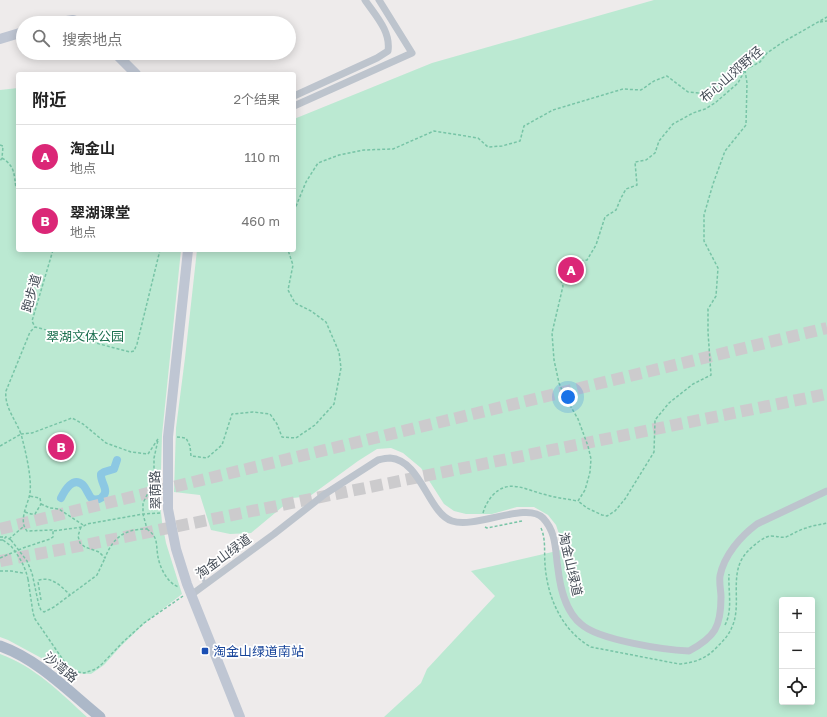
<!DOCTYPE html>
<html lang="zh">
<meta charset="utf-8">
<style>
body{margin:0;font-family:"Golos Text","Noto Sans SC",sans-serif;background:#f6f6f6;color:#222}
.controls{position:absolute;right:12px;bottom:12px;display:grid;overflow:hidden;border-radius:4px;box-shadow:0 2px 10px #0003}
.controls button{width:36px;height:36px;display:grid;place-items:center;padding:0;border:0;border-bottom:1px solid #e0e0e0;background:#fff;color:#222;font:20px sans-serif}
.you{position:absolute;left:568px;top:397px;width:14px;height:14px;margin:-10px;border:3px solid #fff;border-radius:50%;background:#1a73e8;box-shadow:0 0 0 6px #1a73e833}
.badge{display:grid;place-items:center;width:26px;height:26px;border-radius:50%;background:#db2777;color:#fff;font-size:13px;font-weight:700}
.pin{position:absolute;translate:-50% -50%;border:2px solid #fff;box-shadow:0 1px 4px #0006}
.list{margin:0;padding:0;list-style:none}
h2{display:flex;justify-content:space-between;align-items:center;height:52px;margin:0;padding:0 16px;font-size:17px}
h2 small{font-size:13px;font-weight:400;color:#767676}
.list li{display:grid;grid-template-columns:26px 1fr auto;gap:12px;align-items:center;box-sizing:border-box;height:64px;padding:0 16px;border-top:1px solid #e0e0e0}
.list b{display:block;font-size:15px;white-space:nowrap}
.list p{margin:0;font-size:13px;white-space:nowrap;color:#767676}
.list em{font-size:13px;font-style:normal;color:#767676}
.icon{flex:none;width:22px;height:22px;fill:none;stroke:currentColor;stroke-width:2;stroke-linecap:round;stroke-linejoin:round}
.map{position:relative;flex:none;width:827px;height:717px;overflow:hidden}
.search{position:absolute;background:#fff;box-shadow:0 2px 10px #0003;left:16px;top:16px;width:280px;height:44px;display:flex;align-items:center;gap:10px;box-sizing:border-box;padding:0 14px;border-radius:22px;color:#767676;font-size:15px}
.panel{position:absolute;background:#fff;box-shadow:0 2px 10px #0003;left:16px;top:72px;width:280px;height:180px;border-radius:4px}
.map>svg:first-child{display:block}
</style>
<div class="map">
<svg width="827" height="717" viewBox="0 0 827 717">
<rect width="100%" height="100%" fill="#eeebeb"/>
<path fill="#bbe9d2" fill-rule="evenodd" d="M654,0H827V717H384L421,683L427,669L495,596L471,571L561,550L560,537L556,525L548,515L534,507H517L492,514H466L454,511L444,504L421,468L403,453L391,448L377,449L358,461L310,496L293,498L251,533L230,534L211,530L200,495L174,492L176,428L185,358L197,250H294V119L432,63ZM782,600H812V702H782Z
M18,88V250H181L162,435L160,503L162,522L166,543L182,594L145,623L121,646L104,665L91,674L74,673L45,660L8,640L0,637V90Z
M0,654C34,666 61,693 87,717H0Z"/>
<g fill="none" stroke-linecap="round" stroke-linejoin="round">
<path stroke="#8cc8e3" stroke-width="8" d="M61,498C65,490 73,476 83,485C87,489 88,495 92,499C96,500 98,500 101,498C111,491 100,483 101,474L104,472L114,469L117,460"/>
<path stroke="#cccbcd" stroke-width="12" stroke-dasharray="12 6" stroke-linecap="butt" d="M0,529L827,328
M0,561L85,545L827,394"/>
<path stroke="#77c4a6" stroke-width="1.5" stroke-dasharray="3 2" stroke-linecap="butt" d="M820,22L827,21
M0,145L3,146L2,158L0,161
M2,158C15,166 14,174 16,188L18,187
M294,211L306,182L318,163L339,155L364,150L393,149L434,131L478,138L488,147L502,146L520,141L524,126L553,110L623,89L641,90L654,81L667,76L688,92L700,93L745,70L747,83L746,125L725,151L713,184L704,215V241L718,268L716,296L708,309V332L711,375L693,384L669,403L655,420L654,452L625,499L615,511L607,516L602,515L587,508L578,501
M53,250L32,321L35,327L130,352L134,351L137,344L160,250
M177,437L186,438L190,446L191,456L207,458L222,445L232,414L253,412L270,414L277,424L282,437L296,438L315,425L334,404L341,368L339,352L326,322L311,311L295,303L288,290L293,265L288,250
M158,439L148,454L131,452L106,443L83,424L72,418L32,433L21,434C25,449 32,477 30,493C28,505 18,520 27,531L52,530L53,531L82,527L87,524L143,514L161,513
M0,446L21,434C16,420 4,407 6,391L30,332L35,327
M41,504L50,508L59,509L83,525
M25,512L31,514H35L41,504L40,498L29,496
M483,513C485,506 488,501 492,496C509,477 527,491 547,495C557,498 567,499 578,501L585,490L587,483L590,472L591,459L588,446L578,419L564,395L559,383L554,360L552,333L563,286L559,275C567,263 573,262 587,260L596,245L605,217L616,210L621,198L626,189L637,185L635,162L646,160L655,153L659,141L673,124L693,113L705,109L715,103L738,83L745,70L760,62L767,53L783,42L827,17
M81,527L78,536L80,543L85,547L99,552L105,558C113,537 125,529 147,529L143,514V503L150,489L154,473V458L158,440
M485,527L487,528L522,521
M541,528C546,539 544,552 545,564C547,597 562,631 591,647L679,664C695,663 707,658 717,647C723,641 729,635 732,627C743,603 727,572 748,551C753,546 764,536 771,536C777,536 781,538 786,537C793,534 799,530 806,528C813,525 820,525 827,523
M147,529C151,532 155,536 156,541C157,546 157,552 158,557C160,568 168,584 179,587
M0,537H6
M9,539L23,527
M0,540H3L6,537L11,540
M3,540L11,546
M0,558L23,548L50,539L53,537V531
M0,571H11L23,573
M28,579L33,613L35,619L68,667L78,672L84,673L96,669L102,664L123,642L144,623L183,596
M41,600L38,582L39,580C52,576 62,587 70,595
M725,625C733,610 728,590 729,574"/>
<path stroke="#bdc4cd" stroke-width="3.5" d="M205,583L203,579L204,574L216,566"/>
<path stroke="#bdc4cd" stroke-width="7" d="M294,96L377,58L388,51C391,31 375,15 365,0
M294,106L412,53L379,0
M191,595L274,534L325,494L378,460C382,459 386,458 390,458C421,460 428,513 452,521C476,529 527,501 543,518C557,533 555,551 558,569C560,587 566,612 581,624C598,640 665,650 689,651C715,637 721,627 721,597C721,591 719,583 720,576C724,555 741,536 757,524L827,491"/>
<path stroke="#bfc6d3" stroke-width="10" d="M54,23L73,20L82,23
M0,39L23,32
M115,53L136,74
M188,250L168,437V509L176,549L187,584L240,717"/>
<path stroke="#acb8c8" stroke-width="11" d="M0,646C39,660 68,691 100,717"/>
<path stroke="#77c4a6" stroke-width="1.5" stroke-dasharray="3 2" stroke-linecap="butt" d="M11,540L27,561L32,573L39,606L41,610L44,612L54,607L97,575L105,558
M11,546C19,556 25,566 28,579"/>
</g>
<path fill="#acaeb3" d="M57,437L68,452L55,453L54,442Z"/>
<path fill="#8c8d92" d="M71,447L68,452L55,453L58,449Z"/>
<path fill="#c8cad0" stroke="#8c8d92" d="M70,436L71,447L58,449L57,437Z"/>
<rect fill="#1a4fb4" stroke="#fff" stroke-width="1.5" x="201" y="647" width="8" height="8" rx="2"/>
<g text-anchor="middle" stroke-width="3.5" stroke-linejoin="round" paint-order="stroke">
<g font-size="13" fill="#454d57" stroke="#fff">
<text transform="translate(731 74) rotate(-41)" y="5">布心山郊野径</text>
<text transform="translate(31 293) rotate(-74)" y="5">跑步道</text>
<text transform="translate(155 490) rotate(-92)" y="5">翠荫路</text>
<text transform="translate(223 556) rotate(-36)" y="5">淘金山绿道</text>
<text transform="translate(571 564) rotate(77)" y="5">淘金山绿道</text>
<text transform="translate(61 667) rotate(39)" y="5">沙湾路</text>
</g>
<g font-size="13" fill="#1d7050" stroke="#fff">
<text x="85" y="341">翠湖文体公园</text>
</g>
<g font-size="13" fill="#164399" stroke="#fff" text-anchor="start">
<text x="213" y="656">淘金山绿道南站</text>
</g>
</g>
</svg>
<div class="controls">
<button>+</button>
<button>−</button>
<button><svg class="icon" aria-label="locate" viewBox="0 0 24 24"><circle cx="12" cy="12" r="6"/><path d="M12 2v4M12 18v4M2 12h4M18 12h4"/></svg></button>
</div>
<div class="you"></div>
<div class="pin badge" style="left:571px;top:270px">A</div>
<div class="pin badge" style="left:61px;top:447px">B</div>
<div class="search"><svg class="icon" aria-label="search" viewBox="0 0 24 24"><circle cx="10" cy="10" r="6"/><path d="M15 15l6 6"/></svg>搜索地点</div>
<section class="panel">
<h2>附近<small>2个结果</small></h2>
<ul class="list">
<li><span class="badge">A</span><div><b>淘金山</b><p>地点</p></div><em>110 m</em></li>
<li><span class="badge">B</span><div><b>翠湖课堂</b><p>地点</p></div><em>460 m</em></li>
</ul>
</section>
</div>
